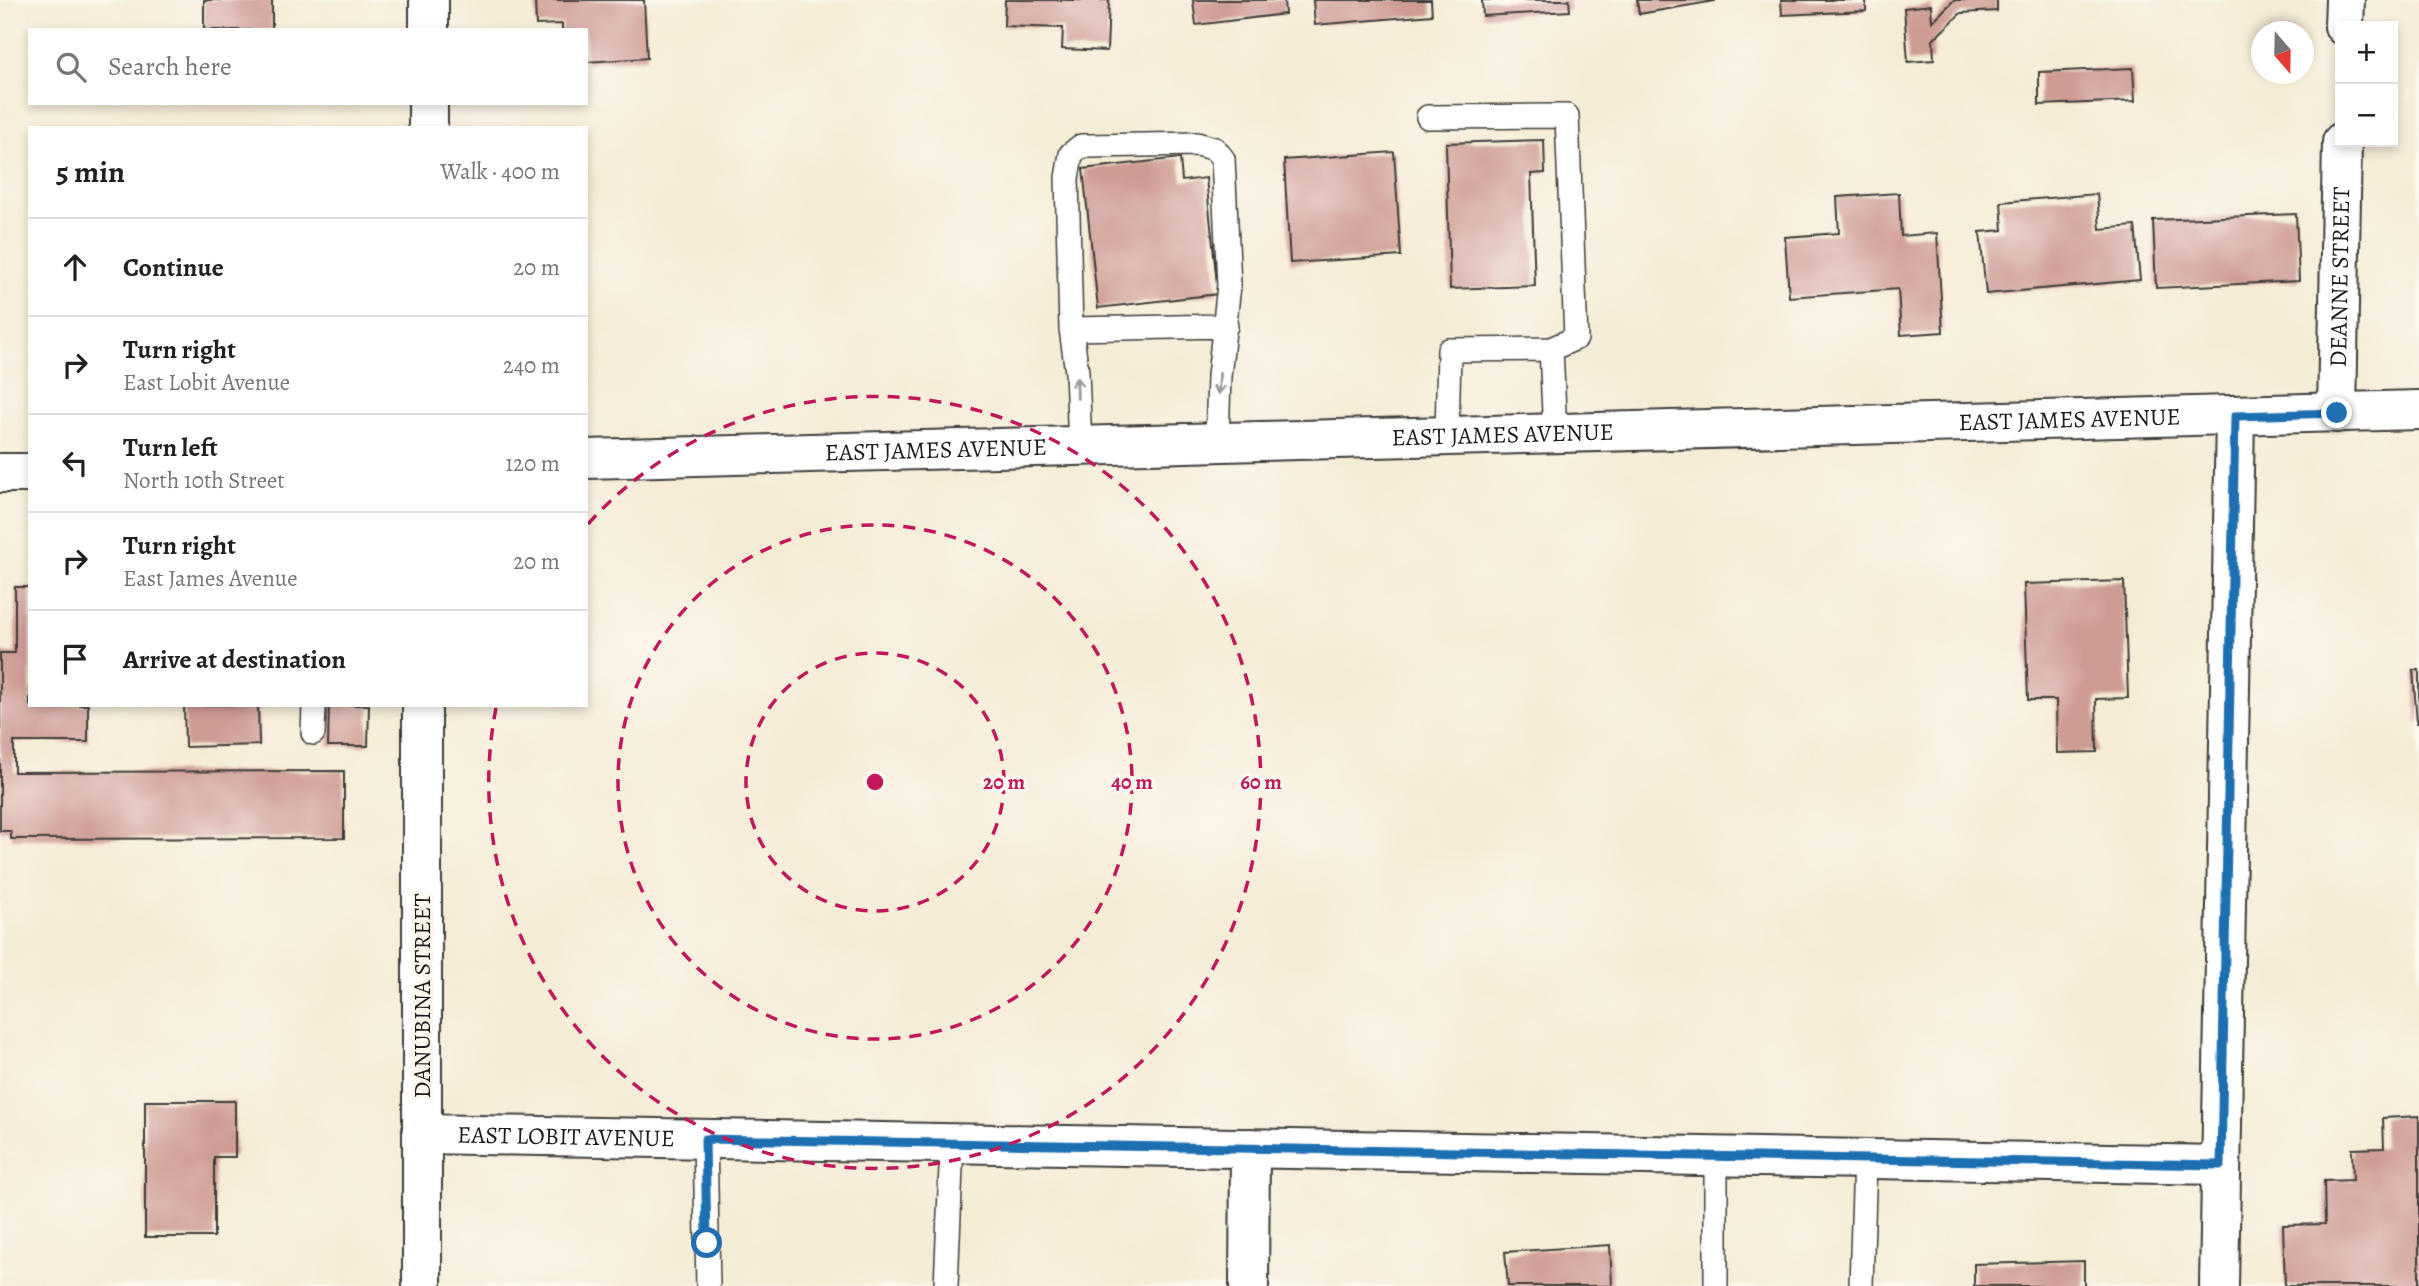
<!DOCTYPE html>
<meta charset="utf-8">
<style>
body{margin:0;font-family:Alegreya,serif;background:#f6f6f6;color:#202124}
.controls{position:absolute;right:21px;top:21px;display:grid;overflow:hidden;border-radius:0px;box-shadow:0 4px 10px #0003}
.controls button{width:63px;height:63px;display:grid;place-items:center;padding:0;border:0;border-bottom:2px solid #e0e0e0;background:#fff;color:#202124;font:35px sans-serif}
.compass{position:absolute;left:2251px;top:21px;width:63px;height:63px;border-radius:50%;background:#fff;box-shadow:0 4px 10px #0003;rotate:160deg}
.stop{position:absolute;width:21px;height:21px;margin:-16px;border:5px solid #1f6fb2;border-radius:50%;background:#fff}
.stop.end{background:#1f6fb2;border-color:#fff;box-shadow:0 2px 7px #0008}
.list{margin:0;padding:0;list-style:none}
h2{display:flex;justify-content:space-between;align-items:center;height:91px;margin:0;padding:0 28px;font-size:30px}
h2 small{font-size:23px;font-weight:400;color:#757577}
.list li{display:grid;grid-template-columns:46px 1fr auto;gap:21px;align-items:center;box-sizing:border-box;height:98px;padding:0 28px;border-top:2px solid #e0e0e0}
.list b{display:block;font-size:26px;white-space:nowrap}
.list p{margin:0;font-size:23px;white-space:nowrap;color:#757577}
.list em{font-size:23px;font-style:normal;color:#757577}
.icon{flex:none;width:38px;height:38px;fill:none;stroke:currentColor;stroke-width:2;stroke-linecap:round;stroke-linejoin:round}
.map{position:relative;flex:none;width:2419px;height:1286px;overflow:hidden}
.search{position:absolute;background:#fff;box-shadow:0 4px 10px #0003;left:28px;top:28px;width:560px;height:77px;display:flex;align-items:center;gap:18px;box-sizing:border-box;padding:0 24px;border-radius:0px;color:#757577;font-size:26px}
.panel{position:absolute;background:#fff;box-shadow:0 4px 10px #0003;left:28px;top:126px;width:560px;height:581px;border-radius:0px}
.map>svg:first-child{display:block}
</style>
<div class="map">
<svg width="2419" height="1286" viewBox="0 0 2419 1286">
<rect width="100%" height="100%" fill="#fbf7ec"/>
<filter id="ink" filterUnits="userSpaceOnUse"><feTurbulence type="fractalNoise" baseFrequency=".0143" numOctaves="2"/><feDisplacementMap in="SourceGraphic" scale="14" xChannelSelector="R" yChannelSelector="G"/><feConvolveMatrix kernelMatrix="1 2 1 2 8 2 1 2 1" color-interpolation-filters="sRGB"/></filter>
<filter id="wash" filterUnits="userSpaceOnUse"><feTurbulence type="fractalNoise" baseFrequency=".00686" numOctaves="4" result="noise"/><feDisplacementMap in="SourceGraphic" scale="28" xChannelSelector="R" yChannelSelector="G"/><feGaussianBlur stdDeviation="1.57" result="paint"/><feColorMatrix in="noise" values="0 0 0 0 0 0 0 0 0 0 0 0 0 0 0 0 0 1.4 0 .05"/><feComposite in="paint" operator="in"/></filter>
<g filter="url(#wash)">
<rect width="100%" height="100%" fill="#f5ecd6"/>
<g id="blocks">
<path fill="#cf9b95" d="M204,0H272V30H204Z
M535,0H644L647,58L586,62V30H562V24L536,25Z
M1005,0H1109L1107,51L1062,49L1063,28L1004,26Z
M1193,0H1284L1285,14L1196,25Z
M1313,0H1431L1432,15L1315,25Z
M1482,0H1569L1570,11L1483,16Z
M1637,0H1715V1L1639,14Z
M1781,0H1866V11L1782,15Z
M1954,0H1997V11L1961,13L1933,40L1934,60L1908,62L1904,8L1931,5L1932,22Z
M2133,68L2135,101L2039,105V72Z
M1544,140L1545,173L1531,174L1535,286L1450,289L1446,143Z
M1394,152L1401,256L1290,263L1284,160Z
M1180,158L1182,181L1206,178L1218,294L1098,308L1083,169Z
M1899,193L1901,236L1937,233L1943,332L1901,335L1898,289L1789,297L1785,237L1839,233L1837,197Z
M2097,194L2100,229L2135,226L2140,280L1986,294L1980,232L2003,230L2001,202Z
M2296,214L2299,281L2156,288L2153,220Z
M2124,581L2128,698L2096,699L2097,752L2057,753L2056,700H2028L2024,584Z
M15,587H30V705H88V742H14V772L344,771V838L11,839V831H0V653H15Z
M2413,670H2419V723H2417Z
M184,705H258L259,745L185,747Z
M329,705H369L368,746H328Z
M145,1101H235V1157H214V1237H145Z
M2419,1116V1286H2285L2283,1225L2325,1224L2324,1181L2353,1180L2352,1149L2384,1148L2383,1118Z
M1610,1245L1612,1286H1508L1505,1252Z
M2084,1261V1286H1974V1264Z"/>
</g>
</g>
<g filter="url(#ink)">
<use href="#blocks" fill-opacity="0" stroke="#3d3b38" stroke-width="2"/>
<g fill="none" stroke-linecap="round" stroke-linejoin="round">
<defs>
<path id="service" d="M1428,117L1567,116L1576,338L1551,349
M1071,329L1226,326
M1447,436L1449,350L1551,349L1555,434
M1080,446L1077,372L1071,329L1067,178L1071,154L1081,146H1089L1197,144L1215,149L1223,159L1229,285L1219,376L1217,442
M313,733L314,705
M705,1139L708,1286
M946,1286L952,1144
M1716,1286V1157
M1861,1286L1865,1159"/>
<g id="minor">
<path d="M2344,26L2345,0"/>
<path id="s1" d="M2337,413L2342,142"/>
<path id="s2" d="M422,1134L2221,1165"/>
<path d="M1249,1286L1250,1148"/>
<path d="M2219,1286L2235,416"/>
</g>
<g id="tertiary">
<path d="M429,30V0"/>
<path d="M428,128V103"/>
<path id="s3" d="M586,459L2419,410"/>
<path d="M0,473H30"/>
<path d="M422,1286V705"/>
</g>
</defs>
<use href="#service" stroke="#3d3b38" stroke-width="26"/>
<use href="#minor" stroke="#3d3b38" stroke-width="42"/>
<use href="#tertiary" stroke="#3d3b38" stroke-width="42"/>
<use href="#service" stroke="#fff" stroke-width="23"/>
<use href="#minor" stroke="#fff" stroke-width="38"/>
<use href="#tertiary" stroke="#fff" stroke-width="38"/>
</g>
<defs><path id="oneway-shaft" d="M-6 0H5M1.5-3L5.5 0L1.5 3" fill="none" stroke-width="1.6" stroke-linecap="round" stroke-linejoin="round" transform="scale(1.75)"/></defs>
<g stroke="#999">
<use href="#oneway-shaft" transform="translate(1219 384) rotate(93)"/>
<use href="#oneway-shaft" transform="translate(1077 388) rotate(-92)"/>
</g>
</g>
<g fill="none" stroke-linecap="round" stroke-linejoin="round" filter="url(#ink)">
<path stroke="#1f6fb2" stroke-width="9" d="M707,1243L705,1139L2221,1165L2235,416L2337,413"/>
</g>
<g fill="none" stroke="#c2185b" stroke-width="3.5" stroke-dasharray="12 9">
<circle cx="875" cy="782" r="129"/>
<circle cx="875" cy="782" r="257"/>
<path d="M588 524A386 386 0 1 1 496 708"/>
</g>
<g text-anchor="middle" stroke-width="7" stroke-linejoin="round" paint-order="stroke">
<g font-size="24" fill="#1c1c1c" stroke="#fbf7ec">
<text dy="8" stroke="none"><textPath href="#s1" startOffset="136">DEANNE STREET</textPath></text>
<text dy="8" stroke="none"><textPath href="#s3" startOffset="1484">EAST JAMES AVENUE</textPath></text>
<text dy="8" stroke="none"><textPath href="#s3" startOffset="917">EAST JAMES AVENUE</textPath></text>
<text dy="8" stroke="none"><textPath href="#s3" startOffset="350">EAST JAMES AVENUE</textPath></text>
<text transform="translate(422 996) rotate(-90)" y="8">DANUBINA STREET</text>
<text dy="8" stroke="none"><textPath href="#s2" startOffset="144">EAST LOBIT AVENUE</textPath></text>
</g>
</g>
<circle cx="875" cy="782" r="10" fill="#c2185b" stroke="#fbf7ec" stroke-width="3.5"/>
<g font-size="21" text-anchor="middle" font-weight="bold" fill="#c2185b" stroke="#fbf7ec" stroke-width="7" stroke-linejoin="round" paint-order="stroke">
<text x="1004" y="789">20 m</text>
<text x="1132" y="789">40 m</text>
<text x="1261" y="789">60 m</text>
</g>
</svg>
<div class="controls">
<button>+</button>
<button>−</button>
</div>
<svg class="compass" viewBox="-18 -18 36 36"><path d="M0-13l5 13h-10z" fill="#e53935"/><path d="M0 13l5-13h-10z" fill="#757577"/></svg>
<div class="stop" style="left:707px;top:1243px"></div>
<div class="stop end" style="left:2337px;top:413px"></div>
<div class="search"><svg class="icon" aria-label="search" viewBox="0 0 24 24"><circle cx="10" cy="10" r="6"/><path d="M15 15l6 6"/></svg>Search here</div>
<section class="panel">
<h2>5 min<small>Walk · 400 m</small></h2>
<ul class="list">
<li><svg class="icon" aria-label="ahead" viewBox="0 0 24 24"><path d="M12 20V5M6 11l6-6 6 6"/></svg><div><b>Continue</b></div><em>20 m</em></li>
<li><svg class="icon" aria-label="right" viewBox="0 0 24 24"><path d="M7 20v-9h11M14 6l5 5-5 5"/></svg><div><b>Turn right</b><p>East Lobit Avenue</p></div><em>240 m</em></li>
<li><svg class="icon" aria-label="left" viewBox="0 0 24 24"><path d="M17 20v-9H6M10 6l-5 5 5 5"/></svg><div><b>Turn left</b><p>North 10th Street</p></div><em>120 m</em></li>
<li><svg class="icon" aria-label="right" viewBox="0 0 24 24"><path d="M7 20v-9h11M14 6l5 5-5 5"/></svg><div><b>Turn right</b><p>East James Avenue</p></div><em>20 m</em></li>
<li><svg class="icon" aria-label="arrive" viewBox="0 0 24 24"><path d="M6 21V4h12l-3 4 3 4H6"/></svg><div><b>Arrive at destination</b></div></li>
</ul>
</section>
</div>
